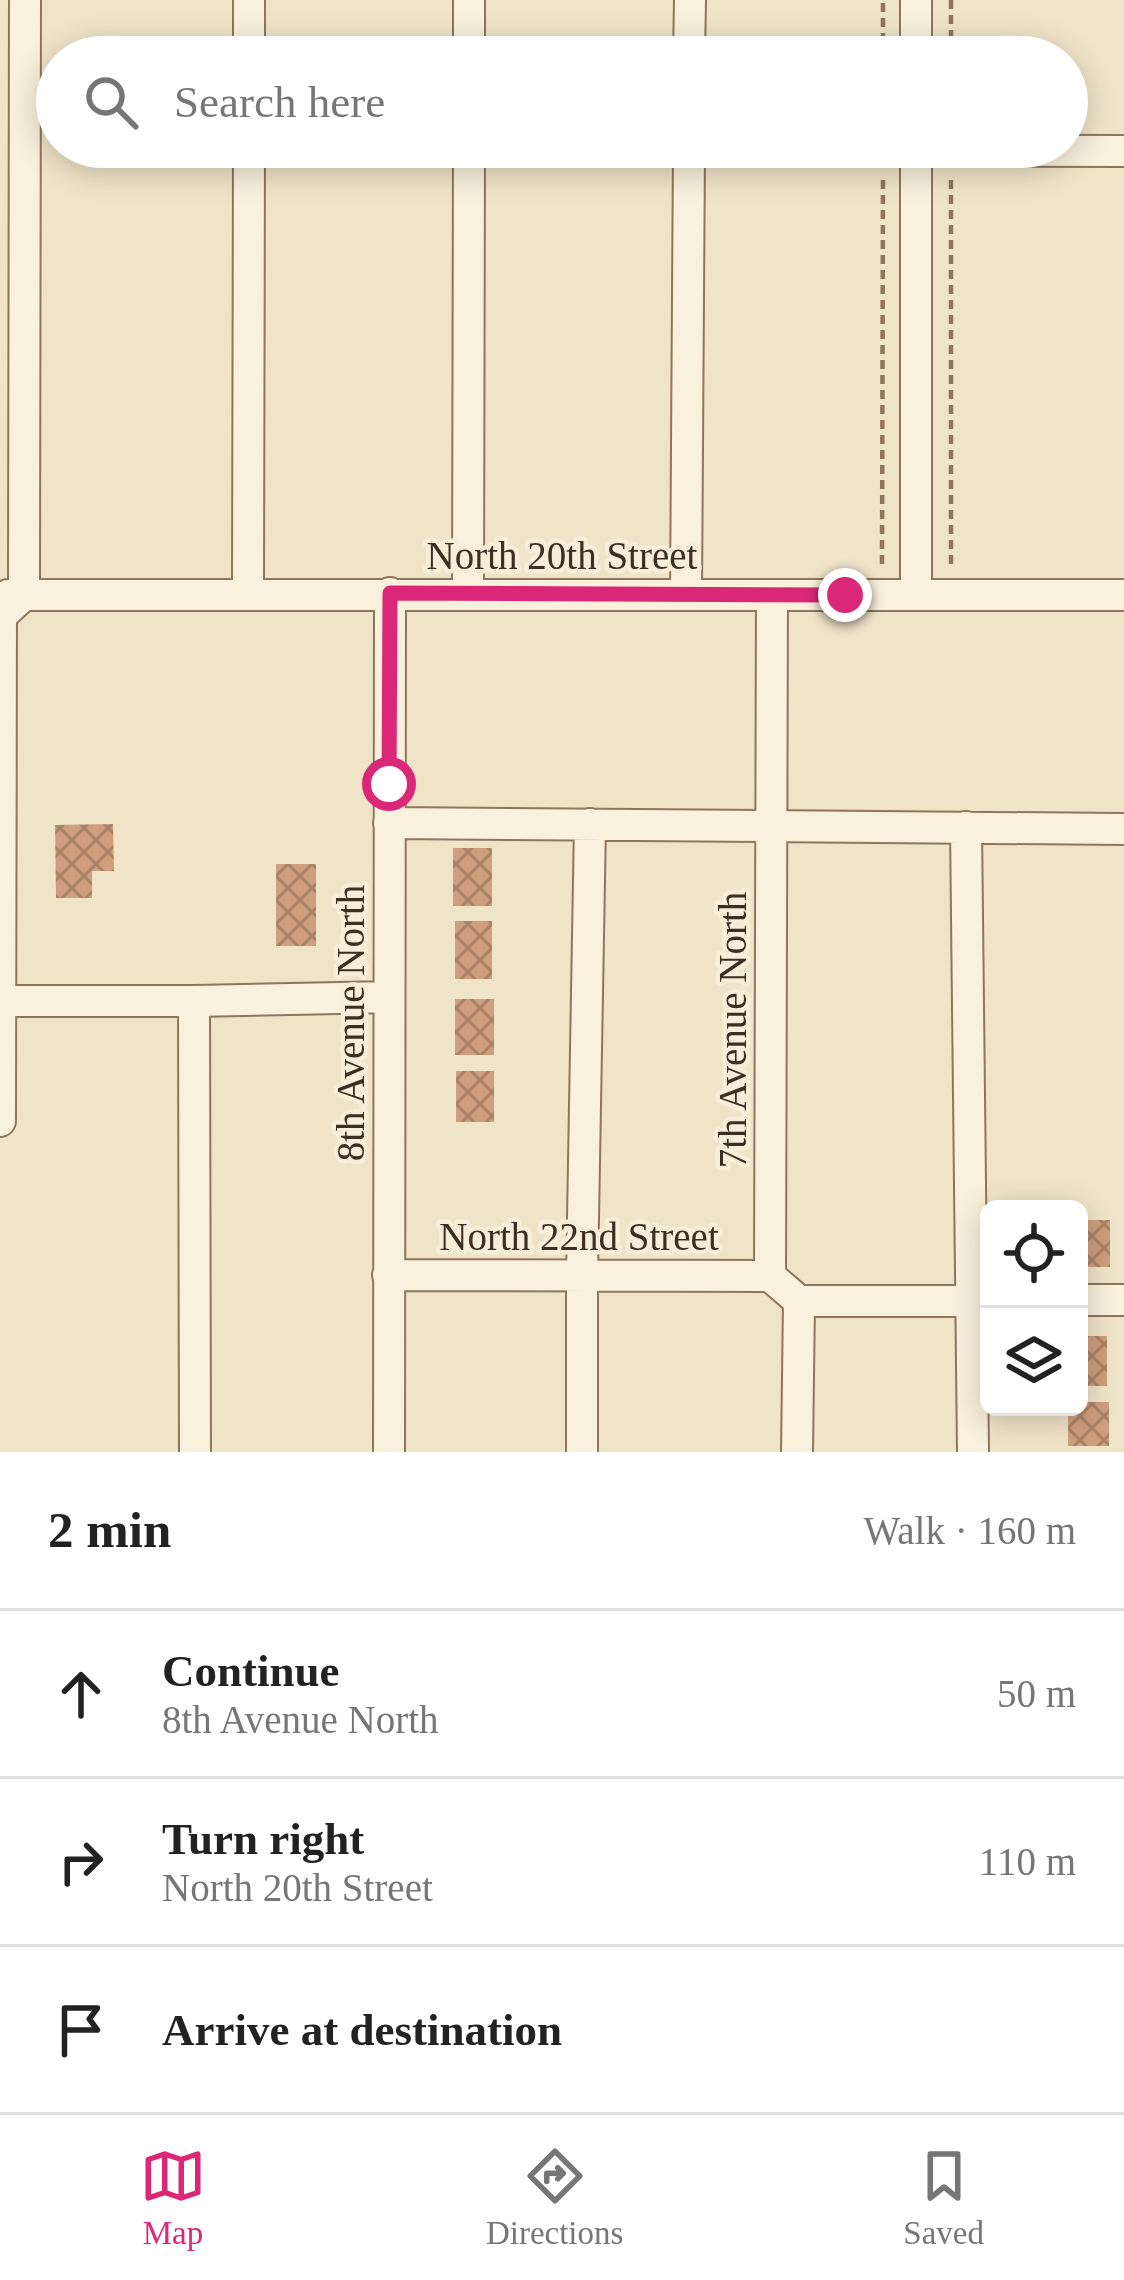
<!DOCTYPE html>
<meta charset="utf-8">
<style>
body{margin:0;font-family:"Times New Roman",serif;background:#f2f2f2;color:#222}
.controls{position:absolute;right:36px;bottom:36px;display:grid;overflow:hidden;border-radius:18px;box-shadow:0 6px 30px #0003}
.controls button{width:108px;height:108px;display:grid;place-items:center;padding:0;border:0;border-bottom:3px solid #e0e0e0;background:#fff;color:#222;font:60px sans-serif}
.stop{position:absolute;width:36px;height:36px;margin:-27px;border:9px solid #db2777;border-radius:50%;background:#fff}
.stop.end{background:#db2777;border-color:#fff;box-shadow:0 3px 12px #0008}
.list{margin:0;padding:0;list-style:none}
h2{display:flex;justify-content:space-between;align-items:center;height:156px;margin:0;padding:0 48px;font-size:51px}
h2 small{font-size:39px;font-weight:400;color:#767676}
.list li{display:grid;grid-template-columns:78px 1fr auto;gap:36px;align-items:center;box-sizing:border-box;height:168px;padding:0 48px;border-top:3px solid #e0e0e0}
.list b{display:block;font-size:45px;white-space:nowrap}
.list p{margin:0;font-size:39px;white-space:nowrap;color:#767676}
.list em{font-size:39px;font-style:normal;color:#767676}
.icon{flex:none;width:66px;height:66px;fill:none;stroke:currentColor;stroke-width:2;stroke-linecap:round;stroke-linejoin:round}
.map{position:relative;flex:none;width:1124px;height:1452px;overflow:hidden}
.search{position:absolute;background:#fff;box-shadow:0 6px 30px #0003;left:36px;right:36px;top:36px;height:132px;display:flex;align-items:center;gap:30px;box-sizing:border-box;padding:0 42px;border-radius:66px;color:#767676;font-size:45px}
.sheet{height:660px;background:#fff}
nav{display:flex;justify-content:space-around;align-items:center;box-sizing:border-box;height:168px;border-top:3px solid #e0e0e0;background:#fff;font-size:33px;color:#767676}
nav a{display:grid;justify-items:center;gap:6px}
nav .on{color:#db2777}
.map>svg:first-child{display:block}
</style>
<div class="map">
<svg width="1124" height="1452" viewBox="0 0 1124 1452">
<defs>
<pattern id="building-cross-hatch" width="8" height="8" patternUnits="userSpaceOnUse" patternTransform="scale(3)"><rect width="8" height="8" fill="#cf9f7d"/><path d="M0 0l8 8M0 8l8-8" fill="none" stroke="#a98266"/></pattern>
</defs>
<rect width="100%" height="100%" fill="#f0e4c8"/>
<path fill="url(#building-cross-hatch)" d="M113,824L114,871H92V898H56L55,825Z
M453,848H492V906H453Z
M276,864H316V946H276Z
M455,921H492V979H455Z
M455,999H494V1055H455Z
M456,1071H494V1122H456Z
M1079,1220H1110V1267H1079Z
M1079,1336H1107V1386H1079Z
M1079,1402H1109V1446H1068V1407H1079Z"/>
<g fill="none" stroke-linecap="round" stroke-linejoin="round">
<defs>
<path id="minor" d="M916,0V57
M249,57V0
M469,57V0
M689,57L690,0
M469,149L1124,151
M468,594L469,147
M686,594L689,147
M8,595H1124
M248,595L249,147
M772,595L770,1276L799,1301L797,1452
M916,595V147
M389,823L1124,829
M966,827L973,1452
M2,1001H194L195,1452
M194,1001L389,997
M0,1121L1,616L24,595L25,0
M388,1275L770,1276
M1079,1300H1124
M799,1301H989
M389,1452L390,593
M582,1452V1275L590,824"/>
</defs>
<use href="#minor" stroke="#8d765c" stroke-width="34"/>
<path stroke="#8d765c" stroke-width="4.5" stroke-dasharray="9 6" stroke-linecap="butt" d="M951,0V57
M883,57V0
M882,564L883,180
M951,564V177"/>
<use href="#minor" stroke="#faf1dc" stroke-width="30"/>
</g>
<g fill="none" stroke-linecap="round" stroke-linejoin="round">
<path stroke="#db2777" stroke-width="15" d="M389,784L390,593L845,595"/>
</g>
<g text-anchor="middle" stroke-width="9" stroke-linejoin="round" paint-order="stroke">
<g font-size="39" fill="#3d2e20" stroke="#f7eed8">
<text x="562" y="569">North 20th Street</text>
<text transform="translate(350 1023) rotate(-90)" y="14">8th Avenue North</text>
<text transform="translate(732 1030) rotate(-90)" y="14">7th Avenue North</text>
<text x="579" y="1250">North 22nd Street</text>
</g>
</g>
</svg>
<div class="controls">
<button><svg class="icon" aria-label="locate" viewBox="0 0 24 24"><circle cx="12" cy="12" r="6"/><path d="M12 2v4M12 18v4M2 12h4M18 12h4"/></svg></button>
<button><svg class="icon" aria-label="layers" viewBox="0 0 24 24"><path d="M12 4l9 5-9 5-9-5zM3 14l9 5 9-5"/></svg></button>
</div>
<div class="stop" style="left:389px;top:784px"></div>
<div class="stop end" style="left:845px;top:595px"></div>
<div class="search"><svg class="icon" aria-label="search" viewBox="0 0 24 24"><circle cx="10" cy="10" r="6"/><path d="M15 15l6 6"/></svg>Search here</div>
</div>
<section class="sheet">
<h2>2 min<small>Walk · 160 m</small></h2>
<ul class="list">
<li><svg class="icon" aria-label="ahead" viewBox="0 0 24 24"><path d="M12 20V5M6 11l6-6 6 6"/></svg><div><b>Continue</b><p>8th Avenue North</p></div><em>50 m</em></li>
<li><svg class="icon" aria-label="right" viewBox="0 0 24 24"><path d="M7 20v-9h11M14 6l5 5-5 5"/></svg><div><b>Turn right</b><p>North 20th Street</p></div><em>110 m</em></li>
<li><svg class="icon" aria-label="arrive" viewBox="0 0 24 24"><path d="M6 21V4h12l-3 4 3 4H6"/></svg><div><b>Arrive at destination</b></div></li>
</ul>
</section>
<nav>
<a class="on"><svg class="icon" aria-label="map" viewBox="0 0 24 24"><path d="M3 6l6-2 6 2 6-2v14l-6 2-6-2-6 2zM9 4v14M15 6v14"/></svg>Map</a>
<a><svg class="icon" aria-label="directions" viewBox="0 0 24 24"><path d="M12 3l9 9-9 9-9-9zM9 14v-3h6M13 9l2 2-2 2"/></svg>Directions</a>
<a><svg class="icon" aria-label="saved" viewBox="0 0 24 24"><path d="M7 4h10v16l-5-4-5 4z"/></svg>Saved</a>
</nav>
